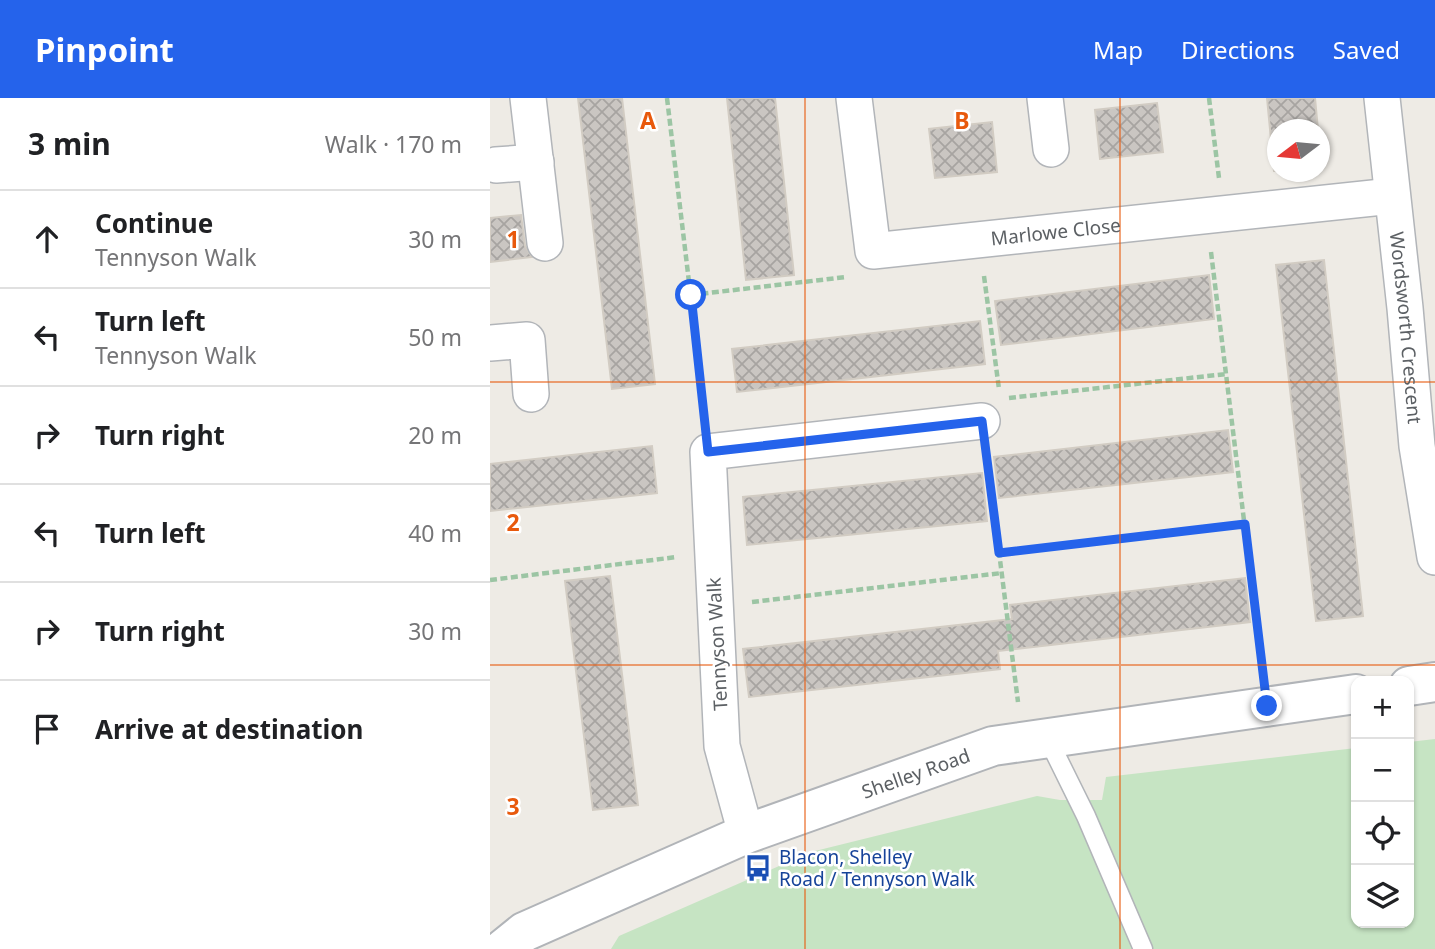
<!DOCTYPE html>
<meta charset="utf-8">
<style>
body{margin:0;font-family:"Noto Sans",sans-serif;background:#f2f2f2;color:#202124}
.controls{position:absolute;right:21px;bottom:21px;display:grid;overflow:hidden;border-radius:14px;box-shadow:0 2px 5px #0004}
.controls button{width:63px;height:63px;display:grid;place-items:center;padding:0;border:0;border-bottom:2px solid #e0e0e0;background:#fff;color:#202124;font:35px sans-serif}
.compass{position:absolute;left:777px;top:21px;width:63px;height:63px;border-radius:50%;background:#fff;box-shadow:0 2px 5px #0004;rotate:254deg}
.stop{position:absolute;width:21px;height:21px;margin:-16px;border:5px solid #2563eb;border-radius:50%;background:#fff}
.stop.end{background:#2563eb;border-color:#fff;box-shadow:0 2px 7px #0008}
.list{margin:0;padding:0;list-style:none}
h2{display:flex;justify-content:space-between;align-items:center;height:91px;margin:0;padding:0 28px;font-size:30px}
h2 small{font-size:23px;font-weight:400;color:#757577}
.list li{display:grid;grid-template-columns:46px 1fr auto;gap:21px;align-items:center;box-sizing:border-box;height:98px;padding:0 28px;border-top:2px solid #e0e0e0}
.list b{display:block;font-size:26px;white-space:nowrap}
.list p{margin:0;font-size:23px;white-space:nowrap;color:#757577}
.list em{font-size:23px;font-style:normal;color:#757577}
.icon{flex:none;width:38px;height:38px;fill:none;stroke:currentColor;stroke-width:2;stroke-linecap:round;stroke-linejoin:round}
.map{position:relative;flex:none;width:945px;height:851px;overflow:hidden}
header{display:flex;align-items:center;gap:42px;box-sizing:border-box;height:98px;padding:0 35px;background:#2563eb;color:#fff}
header strong{font-size:33px}
nav{display:flex;gap:38px;margin-inline-start:auto;font-size:24px}
main{display:flex}
aside{flex:1;background:#fff}
.map>svg:first-child{display:block}
</style>
<header>
<strong>Pinpoint</strong>
<nav><a>Map</a><a>Directions</a><a>Saved</a></nav>
</header>
<main>
<aside>
<h2>3 min<small>Walk · 170 m</small></h2>
<ul class="list">
<li><svg class="icon" aria-label="ahead" viewBox="0 0 24 24"><path d="M12 20V5M6 11l6-6 6 6"/></svg><div><b>Continue</b><p>Tennyson Walk</p></div><em>30 m</em></li>
<li><svg class="icon" aria-label="left" viewBox="0 0 24 24"><path d="M17 20v-9H6M10 6l-5 5 5 5"/></svg><div><b>Turn left</b><p>Tennyson Walk</p></div><em>50 m</em></li>
<li><svg class="icon" aria-label="right" viewBox="0 0 24 24"><path d="M7 20v-9h11M14 6l5 5-5 5"/></svg><div><b>Turn right</b></div><em>20 m</em></li>
<li><svg class="icon" aria-label="left" viewBox="0 0 24 24"><path d="M17 20v-9H6M10 6l-5 5 5 5"/></svg><div><b>Turn left</b></div><em>40 m</em></li>
<li><svg class="icon" aria-label="right" viewBox="0 0 24 24"><path d="M7 20v-9h11M14 6l5 5-5 5"/></svg><div><b>Turn right</b></div><em>30 m</em></li>
<li><svg class="icon" aria-label="arrive" viewBox="0 0 24 24"><path d="M6 21V4h12l-3 4 3 4H6"/></svg><div><b>Arrive at destination</b></div></li>
</ul>
</aside>
<div class="map">
<svg width="945" height="851" viewBox="0 0 945 851">
<defs>
<pattern id="building-cross-hatch" width="8" height="8" patternUnits="userSpaceOnUse" patternTransform="scale(1.75)"><rect width="8" height="8" fill="#cac6c2"/><path d="M0 0l8 8M0 8l8-8" fill="none" stroke="#a7a4a1"/></pattern>
</defs>
<rect width="100%" height="100%" fill="#eeebe5"/>
<path fill="#c6e4c3" d="M945,641V851H121L129,838L321,754L547,698L570,702H612L616,679L866,650V825H919V644Z"/>
<path fill="url(#building-cross-hatch)" stroke="#d2ccc3" stroke-width="2" d="M88,0H132L165,286L122,291Z
M237,0H285L304,177L256,182Z
M777,0H825L828,32H788V73H784Z
M667,5L673,54L610,61L605,12Z
M502,24L507,74L445,80L439,31Z
M31,117L35,148L42,159L0,164V120Z
M834,162L873,518L826,523L786,167Z
M719,177L724,221L511,247L505,203Z
M490,223L495,266L247,294L242,251Z
M738,332L743,374L509,400L504,359Z
M162,348L167,395L0,413V366Z
M492,375L497,423L257,447L253,399Z
M120,478L148,707L103,712L75,483Z
M755,480L760,524L508,553L510,571L259,599L253,551L522,521L520,507Z"/>
<g fill="none" stroke-linecap="round" stroke-linejoin="round">
<defs>
<path id="lane" d="M557,639L596,718L653,851"/>
<g id="street">
<path d="M38,0L55,145"/>
<path id="s1" d="M364,0L383,153L902,98"/>
<path d="M555,0L561,51"/>
<path id="s2" d="M892,0L915,210L927,348L945,459"/>
<path d="M6,67L46,64"/>
<path d="M0,245L37,242L41,296"/>
<path d="M256,736L232,648L218,354L492,323"/>
</g>
<g id="secondary">
<path d="M919,588L945,584"/>
<path id="s3" d="M13,851L34,834L256,736L503,648L866,596"/>
</g>
</defs>
<use href="#lane" stroke="#b2b5b9" stroke-width="21"/>
<use href="#street" stroke="#b2b5b9" stroke-width="38"/>
<use href="#secondary" stroke="#b1b4b8" stroke-width="42"/>
<path stroke="#9cc5a4" stroke-width="4.5" stroke-dasharray="7 3.5" stroke-linecap="butt" d="M177,0L215,318
M719,0L729,80
M721,154L772,569
M494,178L509,291
M201,197L356,179
M519,300L736,276
M497,359L528,604
M509,455L755,426
M0,482L187,459
M262,504L512,475"/>
<use href="#lane" stroke="#fff" stroke-width="18"/>
<use href="#street" stroke="#fff" stroke-width="35"/>
<use href="#secondary" stroke="#fff" stroke-width="38"/>
</g>
<g fill="none" stroke-linecap="round" stroke-linejoin="round">
<path stroke="#2563eb" stroke-width="9" d="M201,197L218,354L492,323L509,455L755,426L777,608"/>
</g>
<path fill="none" stroke="#e8590c" stroke-width="2" stroke-opacity="0.55" d="M315,0V851M630,0V851M0,284H945M0,567H945"/>
<defs>
<symbol id="bus-bare" viewBox="-9 -9 18 18"><path d="M-5-6H5V4H4V6H2V4H-2V6H-4V4H-5ZM-3.5-4V0h7V-4ZM-3.5 1.2v1.5H-2V1.2ZM2 1.2v1.5H3.5V1.2Z" fill="#1a4fb4" stroke="#fff" stroke-width="2.5" paint-order="stroke"/></symbol>
</defs>
<g fill-rule="evenodd">
<use href="#bus-bare" x="249" y="751" width="38" height="38"/>
</g>
<g text-anchor="middle" stroke-width="5" stroke-linejoin="round" paint-order="stroke">
<g font-size="19" fill="#5c6064" stroke="#fff">
<text dy="7" stroke="none"><textPath href="#s1" startOffset="338">Marlowe Close</textPath></text>
<text dy="7" stroke="none"><textPath href="#s2" startOffset="231">Wordsworth Crescent</textPath></text>
<text transform="translate(227 546) rotate(-93)" y="7">Tennyson Walk</text>
<text dy="7" stroke="none"><textPath href="#s3" startOffset="450">Shelley Road</textPath></text>
</g>
<g font-size="19" fill="#164399" stroke="#fff" text-anchor="start">
<text x="289" y="766">Blacon, Shelley<tspan x="289" dy="22">Road / Tennyson Walk</tspan></text>
</g>
</g>
<g font-size="23" text-anchor="middle" font-weight="bold" fill="#e8590c" stroke="#fff" stroke-width="5" stroke-linejoin="round" paint-order="stroke">
<text x="158" y="31">A</text>
<text x="472" y="31">B</text>
<text x="23" y="150">1</text>
<text x="23" y="433">2</text>
<text x="23" y="717">3</text>
</g>
</svg>
<div class="controls">
<button>+</button>
<button>−</button>
<button><svg class="icon" aria-label="locate" viewBox="0 0 24 24"><circle cx="12" cy="12" r="6"/><path d="M12 2v4M12 18v4M2 12h4M18 12h4"/></svg></button>
<button><svg class="icon" aria-label="layers" viewBox="0 0 24 24"><path d="M12 4l9 5-9 5-9-5zM3 14l9 5 9-5"/></svg></button>
</div>
<svg class="compass" viewBox="-18 -18 36 36"><path d="M0-13l5 13h-10z" fill="#e53935"/><path d="M0 13l5-13h-10z" fill="#757577"/></svg>
<div class="stop" style="left:201px;top:197px"></div>
<div class="stop end" style="left:777px;top:608px"></div>
</div>
</main>
